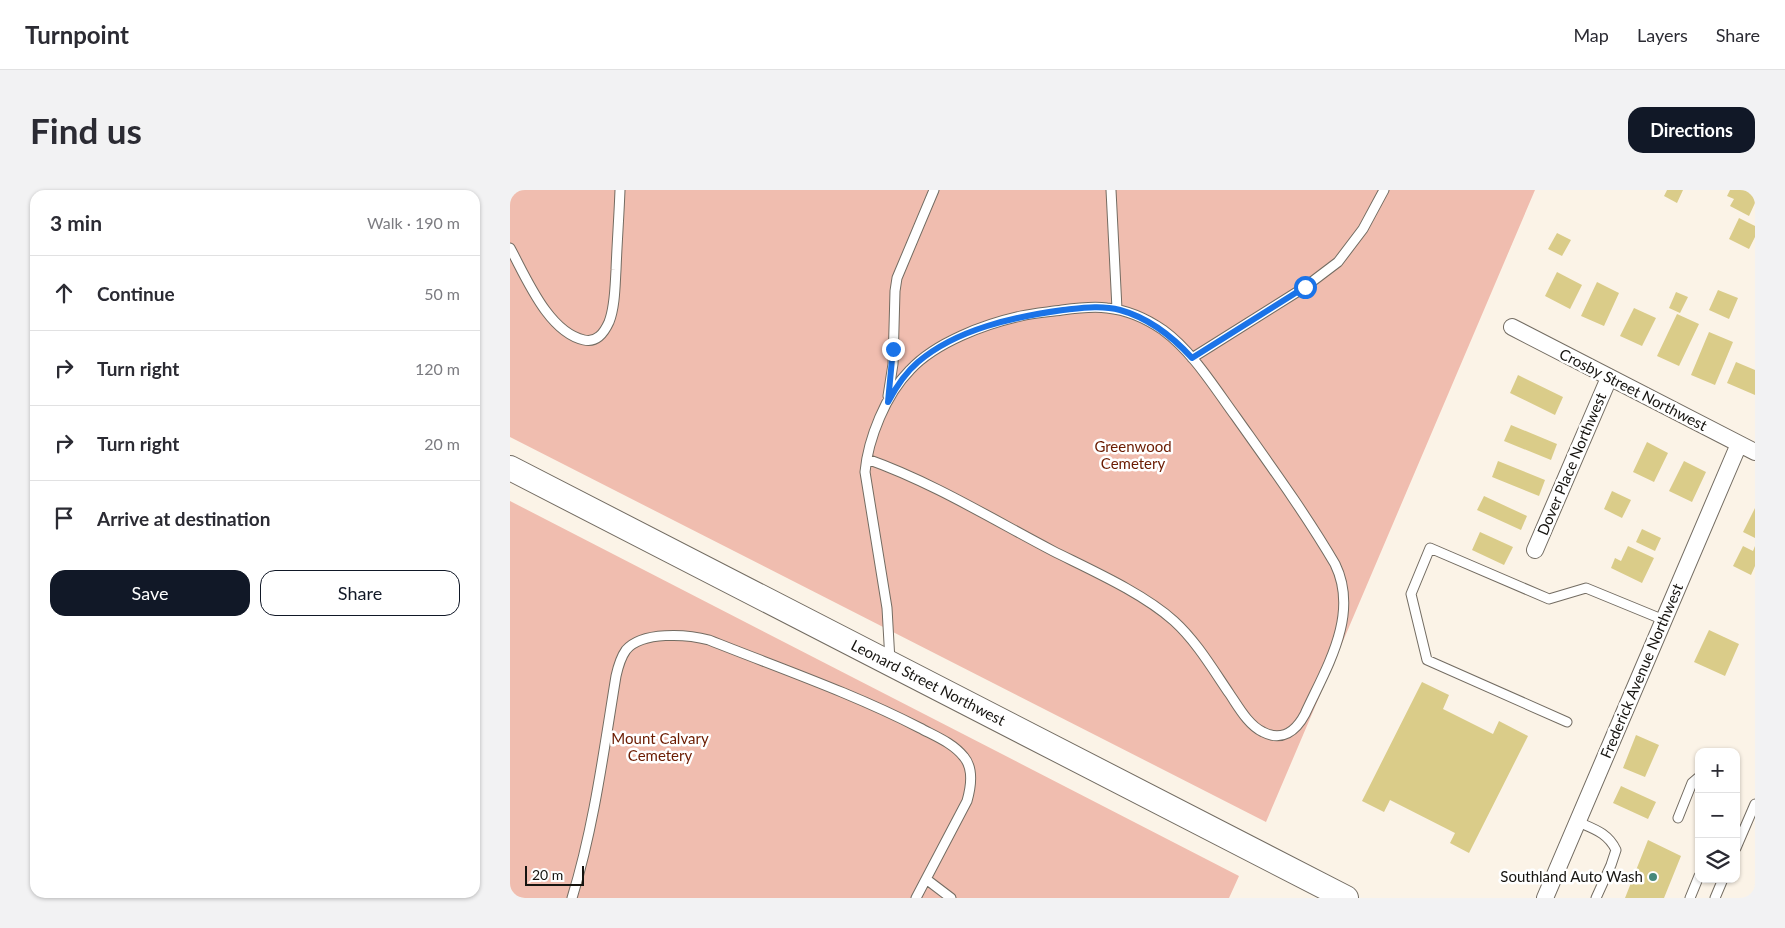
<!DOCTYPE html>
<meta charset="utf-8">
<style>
body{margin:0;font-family:Lato,sans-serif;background:#f2f2f3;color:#2b2b33}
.controls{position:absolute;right:15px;bottom:15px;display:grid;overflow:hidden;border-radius:10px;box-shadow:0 1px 4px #0004}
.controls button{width:45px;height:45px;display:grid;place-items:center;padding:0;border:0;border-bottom:1px solid #e1e1e2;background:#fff;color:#2b2b33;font:25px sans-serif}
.scale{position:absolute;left:15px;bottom:12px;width:59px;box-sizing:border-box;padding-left:5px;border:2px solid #161410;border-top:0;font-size:14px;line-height:18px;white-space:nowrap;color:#161410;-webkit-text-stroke:4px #fff;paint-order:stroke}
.stop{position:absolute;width:15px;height:15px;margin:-11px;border:4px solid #1a73e8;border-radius:50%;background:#fff}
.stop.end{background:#1a73e8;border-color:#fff;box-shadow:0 1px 5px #0008}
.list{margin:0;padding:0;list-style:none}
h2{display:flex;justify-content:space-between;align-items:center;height:65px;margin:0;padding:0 20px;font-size:21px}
h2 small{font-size:16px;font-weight:400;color:#7c7c81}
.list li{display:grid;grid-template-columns:32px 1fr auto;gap:15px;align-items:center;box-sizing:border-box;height:75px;padding:0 20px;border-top:1px solid #e1e1e2}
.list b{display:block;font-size:19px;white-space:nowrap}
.list em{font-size:16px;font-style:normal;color:#7c7c81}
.actions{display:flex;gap:10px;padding:15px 20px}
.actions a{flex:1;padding:11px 0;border:1px solid #111827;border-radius:15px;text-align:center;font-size:18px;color:#111827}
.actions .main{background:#111827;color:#fff}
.icon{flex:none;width:28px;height:28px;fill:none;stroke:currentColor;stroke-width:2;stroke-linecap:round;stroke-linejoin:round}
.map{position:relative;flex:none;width:1245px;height:708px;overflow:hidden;border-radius:15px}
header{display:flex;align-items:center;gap:30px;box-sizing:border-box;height:70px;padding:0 25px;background:#fff;border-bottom:1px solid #e1e1e2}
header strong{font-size:24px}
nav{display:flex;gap:28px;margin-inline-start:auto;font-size:18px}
.intro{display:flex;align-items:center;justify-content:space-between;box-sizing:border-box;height:120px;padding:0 30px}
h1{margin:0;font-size:35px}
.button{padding:12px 22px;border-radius:15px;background:#111827;color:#fff;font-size:18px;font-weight:700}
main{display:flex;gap:30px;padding:0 30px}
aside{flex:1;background:#fff;border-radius:15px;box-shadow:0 1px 4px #0004}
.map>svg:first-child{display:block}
</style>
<header>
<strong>Turnpoint</strong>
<nav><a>Map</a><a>Layers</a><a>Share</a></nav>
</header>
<div class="intro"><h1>Find us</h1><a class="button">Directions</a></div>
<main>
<aside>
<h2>3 min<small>Walk · 190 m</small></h2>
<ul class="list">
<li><svg class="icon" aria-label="ahead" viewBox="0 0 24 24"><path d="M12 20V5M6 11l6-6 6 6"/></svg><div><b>Continue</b></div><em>50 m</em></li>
<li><svg class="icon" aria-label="right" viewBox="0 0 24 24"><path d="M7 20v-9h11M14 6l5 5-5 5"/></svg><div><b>Turn right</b></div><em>120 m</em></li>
<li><svg class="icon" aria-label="right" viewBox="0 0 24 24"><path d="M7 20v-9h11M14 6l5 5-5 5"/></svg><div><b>Turn right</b></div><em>20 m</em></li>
<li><svg class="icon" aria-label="arrive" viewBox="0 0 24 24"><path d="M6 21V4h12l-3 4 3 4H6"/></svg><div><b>Arrive at destination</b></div></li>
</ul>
<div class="actions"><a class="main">Save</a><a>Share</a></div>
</aside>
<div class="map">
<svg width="1245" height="708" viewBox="0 0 1245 708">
<rect width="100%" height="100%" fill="#fbf3e7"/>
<path fill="#f0bdaf" d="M0,0H1025L756,632L0,247Z
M0,311L729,686L719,708H0Z"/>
<path fill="#dacc89" d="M1157,0H1173L1167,13L1154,6Z
M1220,0H1245V13L1239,26L1220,16L1224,9L1217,6Z
M1229,28L1245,36V47L1239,59L1219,49Z
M1047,43L1061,50L1052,66L1038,59Z
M1047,82L1072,95L1060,119L1035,106Z
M1087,92L1109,103L1094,136L1071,126Z
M1208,100L1228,108L1219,129L1199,120Z
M1166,102L1178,107L1170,123L1159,118Z
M1124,118L1146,128L1132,156L1110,146Z
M1167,124L1189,134L1169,176L1147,166Z
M1199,142L1223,152L1205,195L1181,185Z
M1226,172L1245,180V205L1217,193Z
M1008,185L1053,207L1045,225L1000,203Z
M1001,235L1047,254L1041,270L994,251Z
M1137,252L1158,263L1144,292L1123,282Z
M988,271L1035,290L1029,306L982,287Z
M1174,271L1196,282L1182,312L1159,301Z
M1102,301L1121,310L1112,328L1094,319Z
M974,306L1017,326L1011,340L967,320Z
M1245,318V348L1233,342Z
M1132,339L1151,348L1145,361L1126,352Z
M970,342L1003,357L994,375L962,360Z
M1118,356L1144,368L1132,393L1101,378L1105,368L1111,371Z
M1233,356L1243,361L1245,356V376L1241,385L1223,376Z
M1199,440L1229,454L1215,486L1184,472Z
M912,492L939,505L933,519L983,544L989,531L1018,546L959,663L940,653L945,643L880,610L874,622L852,611Z
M1126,545L1149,555L1135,587L1113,578Z
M1111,596L1146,612L1138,629L1103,613Z
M1138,650L1171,666L1154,708H1115Z"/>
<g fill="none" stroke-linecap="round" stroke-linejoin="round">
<defs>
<path id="service" d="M601,0L607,119
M0,58C16,87 38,142 74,150C87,153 94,143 99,132C105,117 105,96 106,80C107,53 109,27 110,0
M682,168L795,97L828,72L853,39L874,0
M378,206L383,174L385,101L387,88L424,0
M357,269C422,292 482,329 543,361C581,380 633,403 664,431C686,451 702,478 719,503C728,516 738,535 753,542C772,552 786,541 795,524C816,478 850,425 825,374C795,323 760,275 726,227C704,197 683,162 653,140C637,129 617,120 597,118C582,116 567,118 552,120C539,122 524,123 511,126C475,134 426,152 400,180C376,204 358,249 355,282L377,418L380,471
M1057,532L917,470L901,404L920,358L1039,409L1076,398L1154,430
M1168,628L1182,593L1189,587
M1068,632C1084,639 1098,643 1106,660L1101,675L1086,708
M1226,658L1245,614
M416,689L441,708
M62,708C84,637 94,559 106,486C108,477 111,467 116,460C132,441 177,444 199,450C269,478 342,503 410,538C425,546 443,553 454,567C464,579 461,597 457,611L406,708
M1180,708L1189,686
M1205,708L1213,689"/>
<path id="minor" d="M1002,137L1245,262
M1025,360L1099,188
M1035,708L1229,254"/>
<path id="secondary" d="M0,278L836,708"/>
</defs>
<use href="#service" stroke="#736c62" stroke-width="11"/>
<use href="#minor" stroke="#736c62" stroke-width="18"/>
<use href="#secondary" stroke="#736c62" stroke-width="26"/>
<use href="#service" stroke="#fff" stroke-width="9"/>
<use href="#minor" stroke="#fff" stroke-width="16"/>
<use href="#secondary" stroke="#fff" stroke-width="24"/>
</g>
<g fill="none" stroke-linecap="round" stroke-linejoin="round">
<path stroke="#1a73e8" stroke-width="6" d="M383,159L378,212C386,197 395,183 408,172C447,139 503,127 553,120C572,118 591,115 610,120C639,128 662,146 682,168L795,97"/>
</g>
<circle fill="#47897b" stroke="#fff" stroke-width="2" cx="1143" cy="687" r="5"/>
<g text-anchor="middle" stroke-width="5" stroke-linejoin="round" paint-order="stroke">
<g font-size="15" fill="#161410" stroke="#fff">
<text transform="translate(1123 200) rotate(27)" y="5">Crosby Street Northwest</text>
<text transform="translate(1062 274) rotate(-67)" y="5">Dover Place Northwest</text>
<text transform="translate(1132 481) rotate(-67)" y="5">Frederick Avenue Northwest</text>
<text transform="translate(418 493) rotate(27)" y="5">Leonard Street Northwest</text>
</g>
<g font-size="15" fill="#6b1b01" stroke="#fff">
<text x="623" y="262">Greenwood<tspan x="623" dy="17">Cemetery</tspan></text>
<text x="150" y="554">Mount Calvary<tspan x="150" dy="17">Cemetery</tspan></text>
</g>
<g font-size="15" fill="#161410" stroke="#fff" text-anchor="end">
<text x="1133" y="692">Southland Auto Wash</text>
</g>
</g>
</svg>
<div class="controls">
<button>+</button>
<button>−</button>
<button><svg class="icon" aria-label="layers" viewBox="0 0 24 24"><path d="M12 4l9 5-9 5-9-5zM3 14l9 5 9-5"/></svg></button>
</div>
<div class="scale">20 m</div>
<div class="stop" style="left:795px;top:97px"></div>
<div class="stop end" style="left:383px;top:159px"></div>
</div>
</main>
